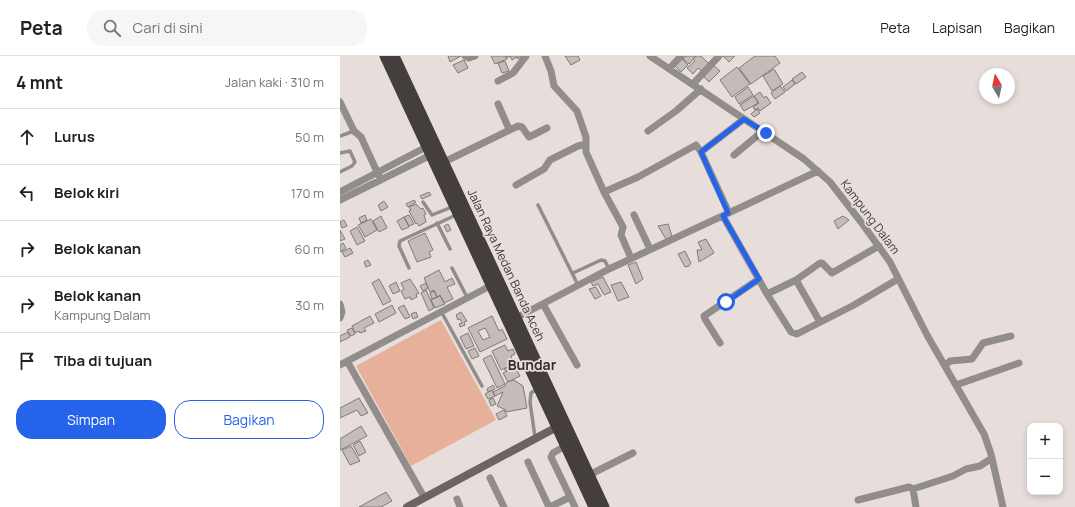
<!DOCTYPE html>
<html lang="id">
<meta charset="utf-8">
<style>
body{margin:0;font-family:Manrope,sans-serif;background:#f6f6f6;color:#202124}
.controls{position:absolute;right:12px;bottom:12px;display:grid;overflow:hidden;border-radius:8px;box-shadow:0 2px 6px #0003}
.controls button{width:36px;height:36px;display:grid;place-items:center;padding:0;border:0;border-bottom:1px solid #e0e0e0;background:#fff;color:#202124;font:20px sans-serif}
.compass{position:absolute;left:639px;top:12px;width:36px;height:36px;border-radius:50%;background:#fff;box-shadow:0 2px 6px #0003;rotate:351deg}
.stop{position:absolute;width:12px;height:12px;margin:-9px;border:3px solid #2563eb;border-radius:50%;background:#fff}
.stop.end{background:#2563eb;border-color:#fff;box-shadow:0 1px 4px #0008}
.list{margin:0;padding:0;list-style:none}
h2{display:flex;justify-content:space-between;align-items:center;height:52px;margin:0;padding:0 16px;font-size:17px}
h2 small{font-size:13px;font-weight:400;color:#757577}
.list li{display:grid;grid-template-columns:26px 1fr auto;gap:12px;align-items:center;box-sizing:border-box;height:56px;padding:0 16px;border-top:1px solid #e0e0e0}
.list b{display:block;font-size:15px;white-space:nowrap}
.list p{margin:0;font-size:13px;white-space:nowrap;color:#757577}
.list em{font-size:13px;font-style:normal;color:#757577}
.actions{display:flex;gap:8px;padding:12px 16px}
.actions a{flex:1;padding:9px 0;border:1px solid #2563eb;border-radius:16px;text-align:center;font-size:14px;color:#2563eb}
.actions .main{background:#2563eb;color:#fff}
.icon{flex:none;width:22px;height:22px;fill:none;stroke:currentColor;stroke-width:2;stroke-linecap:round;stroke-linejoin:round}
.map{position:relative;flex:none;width:735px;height:451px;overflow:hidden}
header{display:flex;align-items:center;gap:24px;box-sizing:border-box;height:56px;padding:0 20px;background:#fff;border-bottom:1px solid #e0e0e0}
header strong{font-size:19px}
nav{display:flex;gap:22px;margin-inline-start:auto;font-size:14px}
.search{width:280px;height:36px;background:#f6f6f6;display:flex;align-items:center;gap:10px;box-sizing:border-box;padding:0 14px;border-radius:16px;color:#757577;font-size:15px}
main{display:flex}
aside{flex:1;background:#fff}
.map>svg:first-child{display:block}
</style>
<header>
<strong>Peta</strong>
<div class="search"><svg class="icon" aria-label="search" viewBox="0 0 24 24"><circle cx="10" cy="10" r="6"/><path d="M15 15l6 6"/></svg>Cari di sini</div>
<nav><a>Peta</a><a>Lapisan</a><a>Bagikan</a></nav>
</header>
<main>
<aside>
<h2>4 mnt<small>Jalan kaki · 310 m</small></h2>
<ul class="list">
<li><svg class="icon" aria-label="ahead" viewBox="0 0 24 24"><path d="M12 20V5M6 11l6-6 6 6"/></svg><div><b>Lurus</b></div><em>50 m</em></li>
<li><svg class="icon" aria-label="left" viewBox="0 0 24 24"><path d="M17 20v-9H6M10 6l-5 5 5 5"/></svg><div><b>Belok kiri</b></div><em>170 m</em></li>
<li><svg class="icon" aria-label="right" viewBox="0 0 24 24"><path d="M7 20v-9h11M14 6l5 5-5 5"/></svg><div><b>Belok kanan</b></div><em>60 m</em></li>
<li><svg class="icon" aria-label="right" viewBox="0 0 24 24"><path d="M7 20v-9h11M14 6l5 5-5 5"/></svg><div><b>Belok kanan</b><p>Kampung Dalam</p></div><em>30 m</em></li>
<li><svg class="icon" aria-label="arrive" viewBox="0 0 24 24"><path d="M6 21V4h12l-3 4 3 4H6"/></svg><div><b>Tiba di tujuan</b></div></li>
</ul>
<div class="actions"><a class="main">Simpan</a><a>Bagikan</a></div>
</aside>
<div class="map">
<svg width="735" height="451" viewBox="0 0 735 451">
<rect width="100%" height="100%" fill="#e7dedb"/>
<path fill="#e7b09a" d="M101,264L156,364L71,410L16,310Z"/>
<path fill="#c4bcb9" stroke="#817a77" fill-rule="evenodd" d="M108,0H121L110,6Z
M151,0H165L167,3L155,8Z
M166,0H182L178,3L177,1L172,4L170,0L167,2Z
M225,0H238L240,4L231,9Z
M346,0H356L349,8L343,3Z
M356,0H361L369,8L362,16L358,12L353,18L347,12L355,5L353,3Z
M383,0H395L389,6Z
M415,0H435L440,7L411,28L399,12Z
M342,3L348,9L341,16L335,10Z
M124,4L128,12L118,17L113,9Z
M165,5L169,15L162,17L158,7Z
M373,9L380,15L369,26L364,21Z
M397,11L410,28L392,41L380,24Z
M434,13L443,28L432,35L423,20Z
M462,16L466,21L456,28L452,23Z
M452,24L455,28L446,35L443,31Z
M440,30L445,36L435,43L431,37Z
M408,31L413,39L399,48L395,41Z
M420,36L424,42L426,40L431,47L420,55L418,52L415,54L413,51L419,47L414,40Z
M414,40L418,47L404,55L400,49Z
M417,53L420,57L414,61L411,58Z
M89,136L91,139L82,143L80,140Z
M74,144L76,146L68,151L66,148Z
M44,145L48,151L41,155L38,149Z
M76,148L81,153L83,152L86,158L84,159L86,166L79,170L77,167L76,168L69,155L71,154L69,151Z
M25,159L27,164L21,167L19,162Z
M69,159L74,168L69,170L64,161Z
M41,160L47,172L39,176L33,165Z
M503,160L509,164L498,173L494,165Z
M64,161L69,171L62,174L57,165Z
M31,163L37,174L25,181L18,169Z
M4,164L7,170L2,172L0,166Z
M108,168L111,174L107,176L104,170Z
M328,168L332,180L326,183L318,170Z
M17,171L25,185L17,189L10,175Z
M0,174L5,183L0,185Z
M85,177L93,194L89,196L91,201L77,206L68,185Z
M366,183L374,197L359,206L357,194H362L358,186Z
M3,187L6,192L0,196V189Z
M10,192L13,197L5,201L2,196Z
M345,195L351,207L349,210L345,211L338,198Z
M28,204L31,209L26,211L24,206Z
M296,206L303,223L296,228L288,209Z
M99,214L105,226L112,222L115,228L107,231L113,243L104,247L100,239L97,241L94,234L90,236L84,222Z
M263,221L271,236L264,239L258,228L253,230L251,226Z
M39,223L51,245L43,249L32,227Z
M70,223L79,237L76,238L77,241L71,244L70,241L65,243L61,235L64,233L61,227Z
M56,226L60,235L53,238L49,230Z
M281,226L289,241L278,245L271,229Z
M86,227L88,232L83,235L80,230Z
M256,231L261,240L255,243L249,233Z
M86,234L94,252L89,255L81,237Z
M94,235L97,241L92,243L90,237Z
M100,240L105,248L95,252L91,244Z
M52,249L56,257L39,266L35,258Z
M64,249L70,261L65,263L58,252Z
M76,256L78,261L73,263L71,258Z
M121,256L127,265L124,266L125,269L120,271L119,268L122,267L120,263L118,264L116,259Z
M30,260L34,267L24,272L26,275L20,277L19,275L15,277L12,270Z
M152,260L159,275L162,273L167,283L140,296L128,272ZM145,272L150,281L143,284L138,275Z
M12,272L15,278L11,280L7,274Z
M8,276L10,281L0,286V280Z
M128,277L134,290L126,293L120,281Z
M165,289L168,295L173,293L175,298L171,300L174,308L161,314L152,295Z
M135,292L139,300L132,303L128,295Z
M151,299L165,328L157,332L143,303Z
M174,308L176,310L166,315L164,313Z
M175,311L180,320L168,326L163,317Z
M174,324L183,330L187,352L166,356V354L157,350L163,336L155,340L153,336L165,330L167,326Z
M153,329L155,333L148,336L147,333Z
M152,334L155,340L148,343L145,338Z
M19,342L28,357L21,360L17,354L0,362V352Z
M153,342L156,348L151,350L149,344Z
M164,354L167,360L159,364L156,358Z
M21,370L27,380L0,394V383Z
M20,385L26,396L19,400L13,389Z
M11,390L20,405L10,409L2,394Z
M46,436L52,445L41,451H19Z"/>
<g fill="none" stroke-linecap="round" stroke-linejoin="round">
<path stroke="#908d8b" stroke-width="3.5" d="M0,80L14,75
M0,97L10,95L15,106L12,110L0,116
M83,146L92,159L112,151
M198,149L238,229
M97,167L110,193
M69,212L59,190L60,185L116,159
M112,212L128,243
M233,217L261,204L265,205L269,213
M102,257L142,330
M195,381L190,346L191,337L197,333"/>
<path stroke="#908d8b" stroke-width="7" d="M125,0L129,2L135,0
M205,0L211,15L214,30L237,55L246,81V96L264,136L298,121L356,89L361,96L389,157
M310,0L464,103L490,126L521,166L550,206L587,279L644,378L651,398L663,451
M329,13L341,0
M158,25L173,17L186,0
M353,28L379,0
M0,46L14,75L21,81L39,120
M158,48L169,73
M308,75L336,55L361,33
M361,96L404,63
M394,99L423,75
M104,106L178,70L182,71L189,81L207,72
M176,129L204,113L210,104L238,90L246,88
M0,136L90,89
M264,136L283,171L281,179L291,202
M0,144L93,98
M294,159L310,193
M383,160L427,238L456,224L480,207H482L492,217L539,190
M456,224L480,266
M427,238L451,276L457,278L514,249L558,223
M0,248L2,256L0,262
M203,248L237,309
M176,262L269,213L478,115
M380,287L365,263L364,260L419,223
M7,305L84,441
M0,309L152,229
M605,310L610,305L632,303L643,287L671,280
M616,329L679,307
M225,390L213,397L211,401L235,451
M188,406L209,451
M249,419L293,397
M150,422L164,451
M573,433L613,420L626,413L640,410L652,402
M117,443L120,451
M518,444L569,431L573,433L576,451
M210,451L230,441"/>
<path stroke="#6a6563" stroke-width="8" d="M67,451L217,371"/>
<path stroke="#443e3c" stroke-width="11" d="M45,0L254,451
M54,0L264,451"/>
</g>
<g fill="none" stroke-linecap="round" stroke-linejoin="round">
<path stroke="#2563eb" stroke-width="5" d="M386,246L419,223L383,160L388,157L361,96L404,63L426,77"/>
</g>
<g text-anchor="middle" stroke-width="3.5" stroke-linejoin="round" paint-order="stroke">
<g font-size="12" fill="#3e3b3a" stroke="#e7dedb">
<text transform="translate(530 161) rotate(53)" y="4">Kampung Dalam</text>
<text transform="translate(166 209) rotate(65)" y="4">Jalan Raya Medan Banda Aceh</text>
</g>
<g font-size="14" font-weight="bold" fill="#322c2a" stroke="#e7dedb">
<text x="192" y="314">Bundar</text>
</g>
</g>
</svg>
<div class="controls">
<button>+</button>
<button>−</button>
</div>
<svg class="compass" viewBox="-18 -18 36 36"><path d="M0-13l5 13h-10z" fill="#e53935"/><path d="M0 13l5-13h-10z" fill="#757577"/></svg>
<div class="stop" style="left:386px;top:246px"></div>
<div class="stop end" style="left:426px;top:77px"></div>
</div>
</main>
